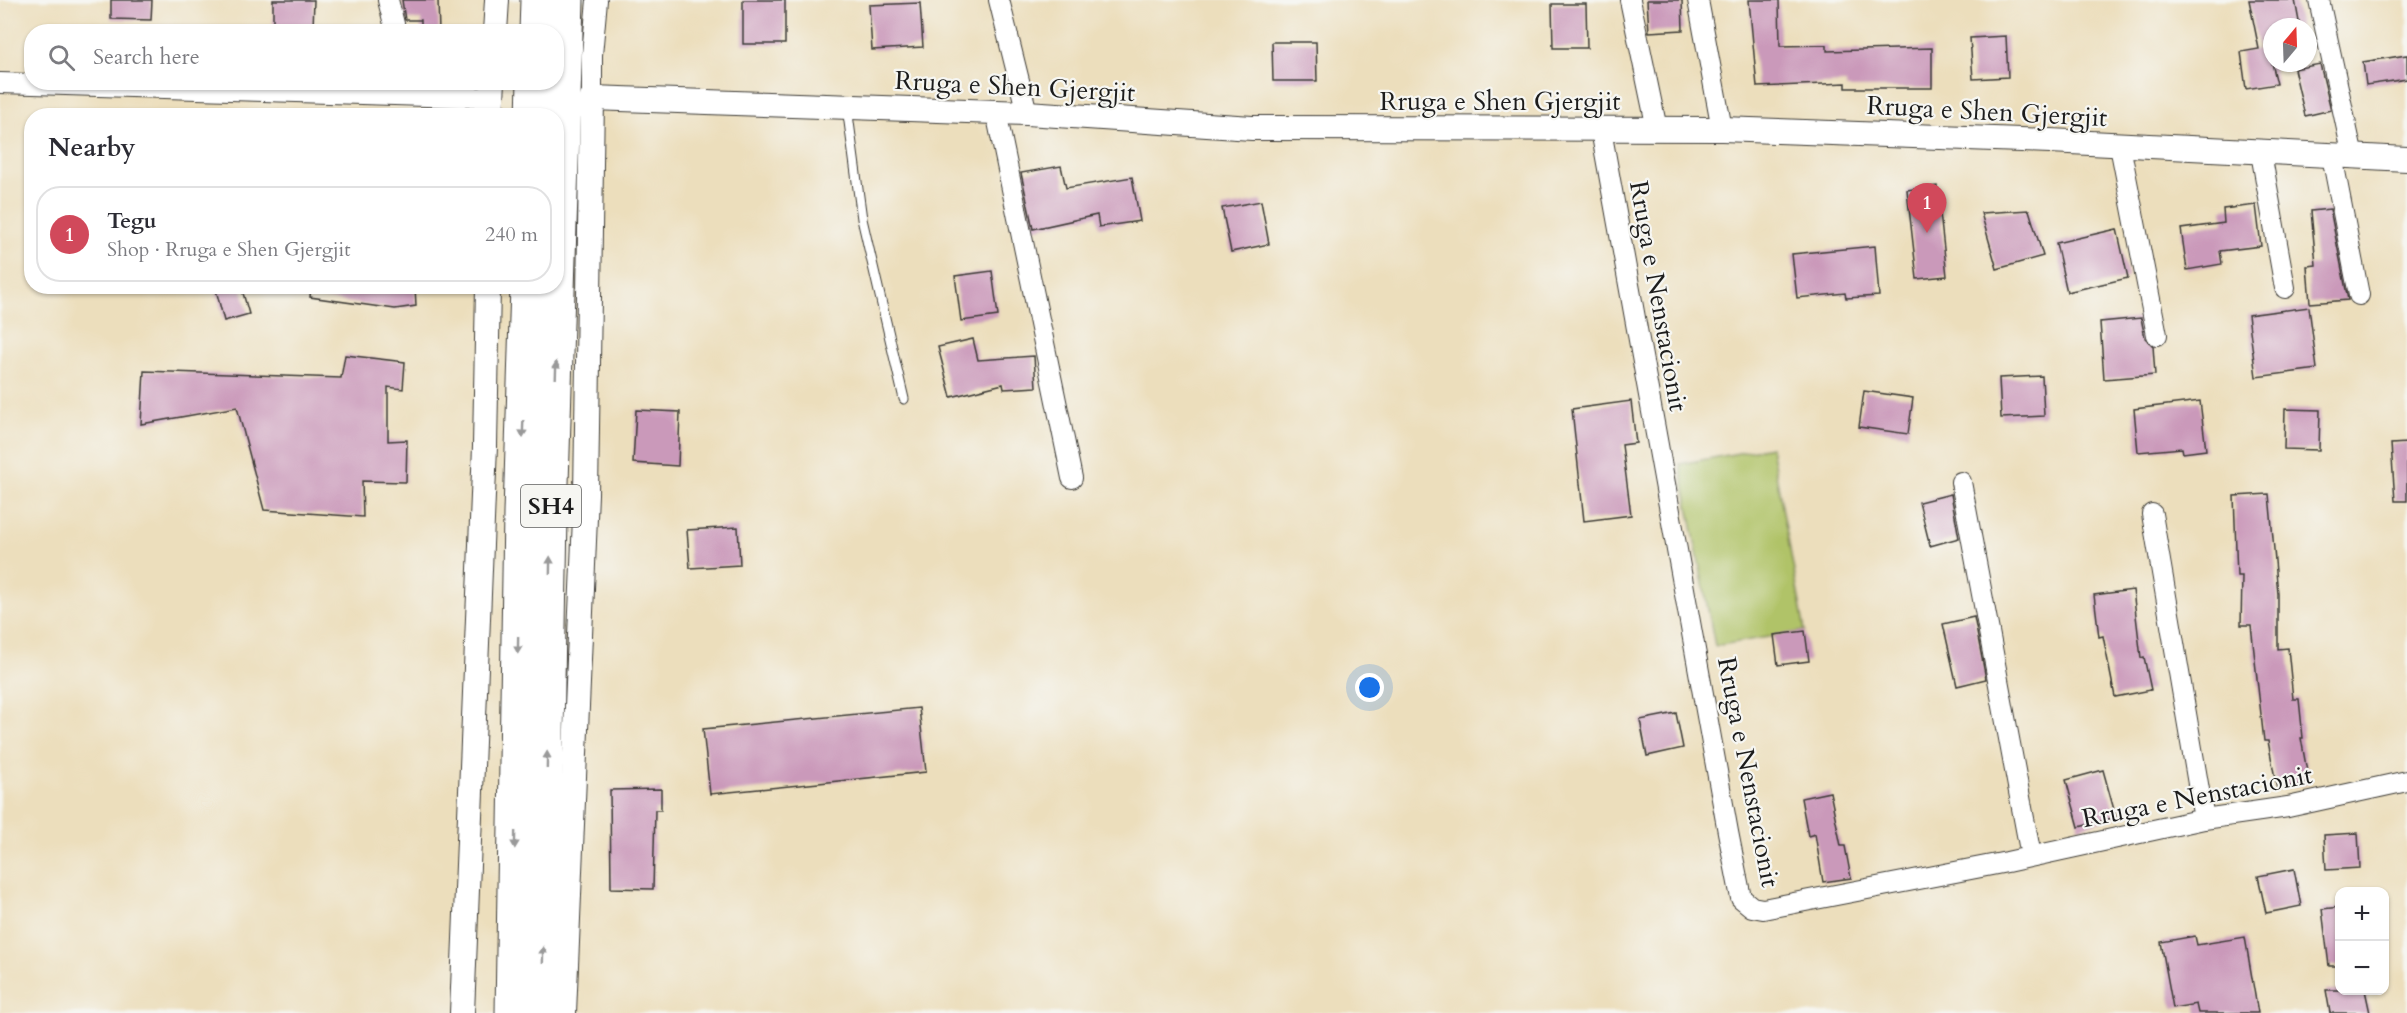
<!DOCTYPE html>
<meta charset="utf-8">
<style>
body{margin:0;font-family:Cardo,serif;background:#f7f7f7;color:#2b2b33}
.controls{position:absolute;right:18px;bottom:18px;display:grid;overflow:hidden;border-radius:12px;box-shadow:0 2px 4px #0004}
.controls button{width:54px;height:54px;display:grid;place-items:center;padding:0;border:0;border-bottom:2px solid #e1e1e2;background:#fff;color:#2b2b33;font:30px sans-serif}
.compass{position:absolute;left:2263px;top:18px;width:54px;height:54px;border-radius:50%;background:#fff;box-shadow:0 2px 4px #0004;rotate:19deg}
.you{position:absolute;left:1370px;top:688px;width:21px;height:21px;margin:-15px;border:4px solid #fff;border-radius:50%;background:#1a73e8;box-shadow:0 0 0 9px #1a73e833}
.badge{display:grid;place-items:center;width:39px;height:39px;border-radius:50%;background:#d1495b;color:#fff;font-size:20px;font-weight:700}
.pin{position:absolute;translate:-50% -50px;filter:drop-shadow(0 2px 3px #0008)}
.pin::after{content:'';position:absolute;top:32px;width:21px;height:18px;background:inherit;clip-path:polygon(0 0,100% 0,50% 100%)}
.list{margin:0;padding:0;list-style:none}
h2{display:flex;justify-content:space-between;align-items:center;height:78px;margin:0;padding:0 24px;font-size:26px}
h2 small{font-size:20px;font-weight:400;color:#7c7c81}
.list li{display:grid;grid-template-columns:39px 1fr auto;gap:18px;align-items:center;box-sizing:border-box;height:96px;margin:0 12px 12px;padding:0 12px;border:2px solid #e1e1e2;border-radius:24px}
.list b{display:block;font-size:22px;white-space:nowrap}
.list p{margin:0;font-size:20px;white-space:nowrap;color:#7c7c81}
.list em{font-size:20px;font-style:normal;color:#7c7c81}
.icon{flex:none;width:33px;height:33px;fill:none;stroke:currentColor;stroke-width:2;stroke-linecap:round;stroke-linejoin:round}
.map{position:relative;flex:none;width:2407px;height:1013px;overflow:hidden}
.search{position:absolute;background:#fff;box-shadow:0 2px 4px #0004;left:24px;top:24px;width:540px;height:66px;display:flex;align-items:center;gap:15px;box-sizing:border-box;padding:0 21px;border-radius:24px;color:#7c7c81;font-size:22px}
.panel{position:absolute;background:#fff;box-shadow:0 2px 4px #0004;left:24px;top:108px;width:540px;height:186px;border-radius:24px}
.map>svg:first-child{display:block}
</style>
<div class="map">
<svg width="2407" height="1013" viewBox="0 0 2407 1013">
<rect width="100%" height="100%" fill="#f6f6f2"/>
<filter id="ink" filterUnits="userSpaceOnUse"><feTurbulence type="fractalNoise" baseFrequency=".0167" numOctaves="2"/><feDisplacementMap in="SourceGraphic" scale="12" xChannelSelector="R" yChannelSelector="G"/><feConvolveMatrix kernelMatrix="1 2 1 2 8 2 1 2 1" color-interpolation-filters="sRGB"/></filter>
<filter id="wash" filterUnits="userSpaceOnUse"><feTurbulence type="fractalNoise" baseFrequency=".008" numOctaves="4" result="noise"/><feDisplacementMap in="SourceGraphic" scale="24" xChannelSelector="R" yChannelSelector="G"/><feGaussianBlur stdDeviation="1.35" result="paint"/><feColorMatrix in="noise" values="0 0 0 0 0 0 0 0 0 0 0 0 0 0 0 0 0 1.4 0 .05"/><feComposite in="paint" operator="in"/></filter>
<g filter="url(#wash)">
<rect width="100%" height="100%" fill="#ecdebc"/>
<path fill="#b0c367" stroke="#667042" stroke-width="1.5" d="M1771,447L1805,631L1715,646L1680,464Z"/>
<g id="blocks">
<path fill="#ca99ba" d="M111,0H152L151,20L111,19Z
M273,0H314L313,28L273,27Z
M402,0H438L439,32H421V20H405Z
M743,0H785V44H743Z
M1647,0H1682L1683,30L1649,32Z
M1749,0H1779L1780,46L1827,45V51L1932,48V88H1846V83L1757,87Z
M2249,0H2295L2300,27H2272V63L2277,84L2246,89L2241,52L2259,49Z
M920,3L923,47L872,50L869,5Z
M1552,4H1586L1587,48H1553Z
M2006,36L2008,77L1973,79L1970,38Z
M1272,42H1316L1317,81H1273Z
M2407,55V79L2366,85L2363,62Z
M2320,64L2331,110L2305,116L2294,69Z
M1061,166L1066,188L1132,177L1140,221L1099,227L1097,215L1033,229L1021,173Z
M1937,186L1947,276L1917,279L1907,190Z
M1261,201L1269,244L1231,252L1222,208Z
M2256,205L2261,246L2220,251L2222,264L2187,270L2181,229L2224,223L2223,209Z
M2330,209L2348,300L2310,303L2307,266L2316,265L2311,211Z
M2029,210L2043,256L1997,269L1981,213Z
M2117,229L2128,278L2067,292L2056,243Z
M1875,246L1879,296L1846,298L1845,293L1797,298L1792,254Z
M992,271L998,316L961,321L955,276Z
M215,286H241L249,314L224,321Z
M311,286H415L416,306L395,309L310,297Z
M2309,307L2317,369L2256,377L2248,315Z
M2141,318L2145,338L2153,346L2155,375L2104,379L2100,322Z
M973,339L978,360L1034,356L1036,387L1004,389L1003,384L951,397L938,347Z
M345,355L405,362L403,389L388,387V441L407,440L406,482L362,481L363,517L264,510L237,407L141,424L144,371L341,378Z
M2042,376L2044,416L2001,418L1999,378Z
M1864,391L1913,398L1908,434L1859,427Z
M1631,401L1636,443L1622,445L1631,515L1584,521L1572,409Z
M2200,401L2206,450L2183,453L2182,448L2138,452L2134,409Z
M2285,409L2320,410L2319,450L2284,449Z
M636,410L680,412L678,466L633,463Z
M2407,443V501H2395L2391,444Z
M1951,494L1959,538L1930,546L1919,502Z
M2269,494L2278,594V649L2288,648L2293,699H2299L2303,738H2301L2309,783L2277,789L2268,741H2264L2251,625H2241L2242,576H2237L2234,496Z
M738,527L740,565L690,568L687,530Z
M2133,590L2141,658L2144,657L2151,690L2115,697L2103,636L2099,637L2094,595Z
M1974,617L1986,679L1957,686L1943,624Z
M1805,631L1809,661L1778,665L1774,635Z
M919,708L926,772L710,794L703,729Z
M1676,713L1683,748L1647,756L1640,720Z
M2103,770L2116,817L2079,827L2066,780Z
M661,789V810H655L653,889L611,888L610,790Z
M1830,792L1841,846H1845L1851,878L1823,882L1815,834L1808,836L1801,798Z
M2358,833L2360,868L2326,870L2324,835Z
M2294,869L2301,906L2266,913L2258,876Z
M2340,907V966H2329L2322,909Z
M2195,936L2197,945L2245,937L2258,1013H2198L2196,1004L2173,1008L2161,942Z
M2326,990H2365L2370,1013H2330Z"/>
</g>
</g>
<g filter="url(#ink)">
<use href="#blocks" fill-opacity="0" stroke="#3b3934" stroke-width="1.5"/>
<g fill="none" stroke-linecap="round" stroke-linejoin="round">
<defs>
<path id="service" d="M847,107L862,219L904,399"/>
<path id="minor" d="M388,0L396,32
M999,0L1027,113
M1630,0L1657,129
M1698,0L1722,129
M2319,0L2353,157
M0,83L492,98
M592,98V55L597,0
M996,112L1072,478
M1601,130L1728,832L1741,898L1752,907L1763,909L2007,862L2204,819L2288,807L2407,781
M2120,146L2157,335
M2261,153L2285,288
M2332,156L2359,295
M1961,482L2031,856
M2152,514L2204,819"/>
<path id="tertiary" d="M495,32L497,0
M491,116L493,82
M462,1013L485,446L488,286
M564,1013L586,494L592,98L1027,113L1252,128L1722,129L2050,141L2407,159"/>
<path id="trunk" d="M536,32L537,0
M533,116L534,82
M512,1013L520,513L527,286
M542,1013L551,516L567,0"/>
</defs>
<use href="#service" stroke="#3b3934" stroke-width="11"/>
<use href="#minor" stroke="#3b3934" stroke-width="22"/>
<use href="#tertiary" stroke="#3b3934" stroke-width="26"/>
<use href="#trunk" stroke="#3b3934" stroke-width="35"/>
<use href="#service" stroke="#fff" stroke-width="9"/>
<use href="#minor" stroke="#fff" stroke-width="20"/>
<use href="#tertiary" stroke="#fff" stroke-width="24"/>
<use href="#trunk" stroke="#fff" stroke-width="33"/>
</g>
<defs><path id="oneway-solid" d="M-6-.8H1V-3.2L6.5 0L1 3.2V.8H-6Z" transform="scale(1.5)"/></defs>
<g fill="#999">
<use href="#oneway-solid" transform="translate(556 370) rotate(-88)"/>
<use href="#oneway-solid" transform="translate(523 429) rotate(92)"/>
<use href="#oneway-solid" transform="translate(550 565) rotate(-89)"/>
<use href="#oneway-solid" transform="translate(518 645) rotate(91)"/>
<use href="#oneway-solid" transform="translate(547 760) rotate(-89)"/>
<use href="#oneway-solid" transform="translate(515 840) rotate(91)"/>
<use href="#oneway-solid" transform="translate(543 955) rotate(-89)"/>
</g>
</g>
<g text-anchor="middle" stroke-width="4.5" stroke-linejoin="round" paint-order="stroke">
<rect fill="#f6f6f2" stroke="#5d5d5c" stroke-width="1.5" x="521" y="485" width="60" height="42" rx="4.5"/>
<g font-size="24" font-weight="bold" fill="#1c1c1c">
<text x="551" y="514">SH4</text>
</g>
<g font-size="26" fill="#1c1c1c" stroke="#f6f6f2">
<text transform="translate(1015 86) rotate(3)" y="9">Rruga e Shen Gjergjit</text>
<text x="1500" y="110">Rruga e Shen Gjergjit</text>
<text transform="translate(1987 111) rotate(3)" y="9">Rruga e Shen Gjergjit</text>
<text transform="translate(1659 296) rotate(80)" y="9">Rruga e Nenstacionit</text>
<text transform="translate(1749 772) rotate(79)" y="9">Rruga e Nenstacionit</text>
<text transform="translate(2197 796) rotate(-11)" y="9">Rruga e Nenstacionit</text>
</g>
</g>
</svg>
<div class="controls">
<button>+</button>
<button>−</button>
</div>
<svg class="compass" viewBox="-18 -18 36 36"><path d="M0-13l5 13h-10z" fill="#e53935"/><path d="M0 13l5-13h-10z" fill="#7c7c81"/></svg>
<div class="you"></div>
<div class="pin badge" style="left:1927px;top:233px">1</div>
<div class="search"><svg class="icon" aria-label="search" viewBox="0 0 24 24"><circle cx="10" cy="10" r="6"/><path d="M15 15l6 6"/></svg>Search here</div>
<section class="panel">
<h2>Nearby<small></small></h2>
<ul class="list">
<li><span class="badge">1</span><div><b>Tegu</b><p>Shop · Rruga e Shen Gjergjit</p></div><em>240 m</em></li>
</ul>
</section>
</div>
